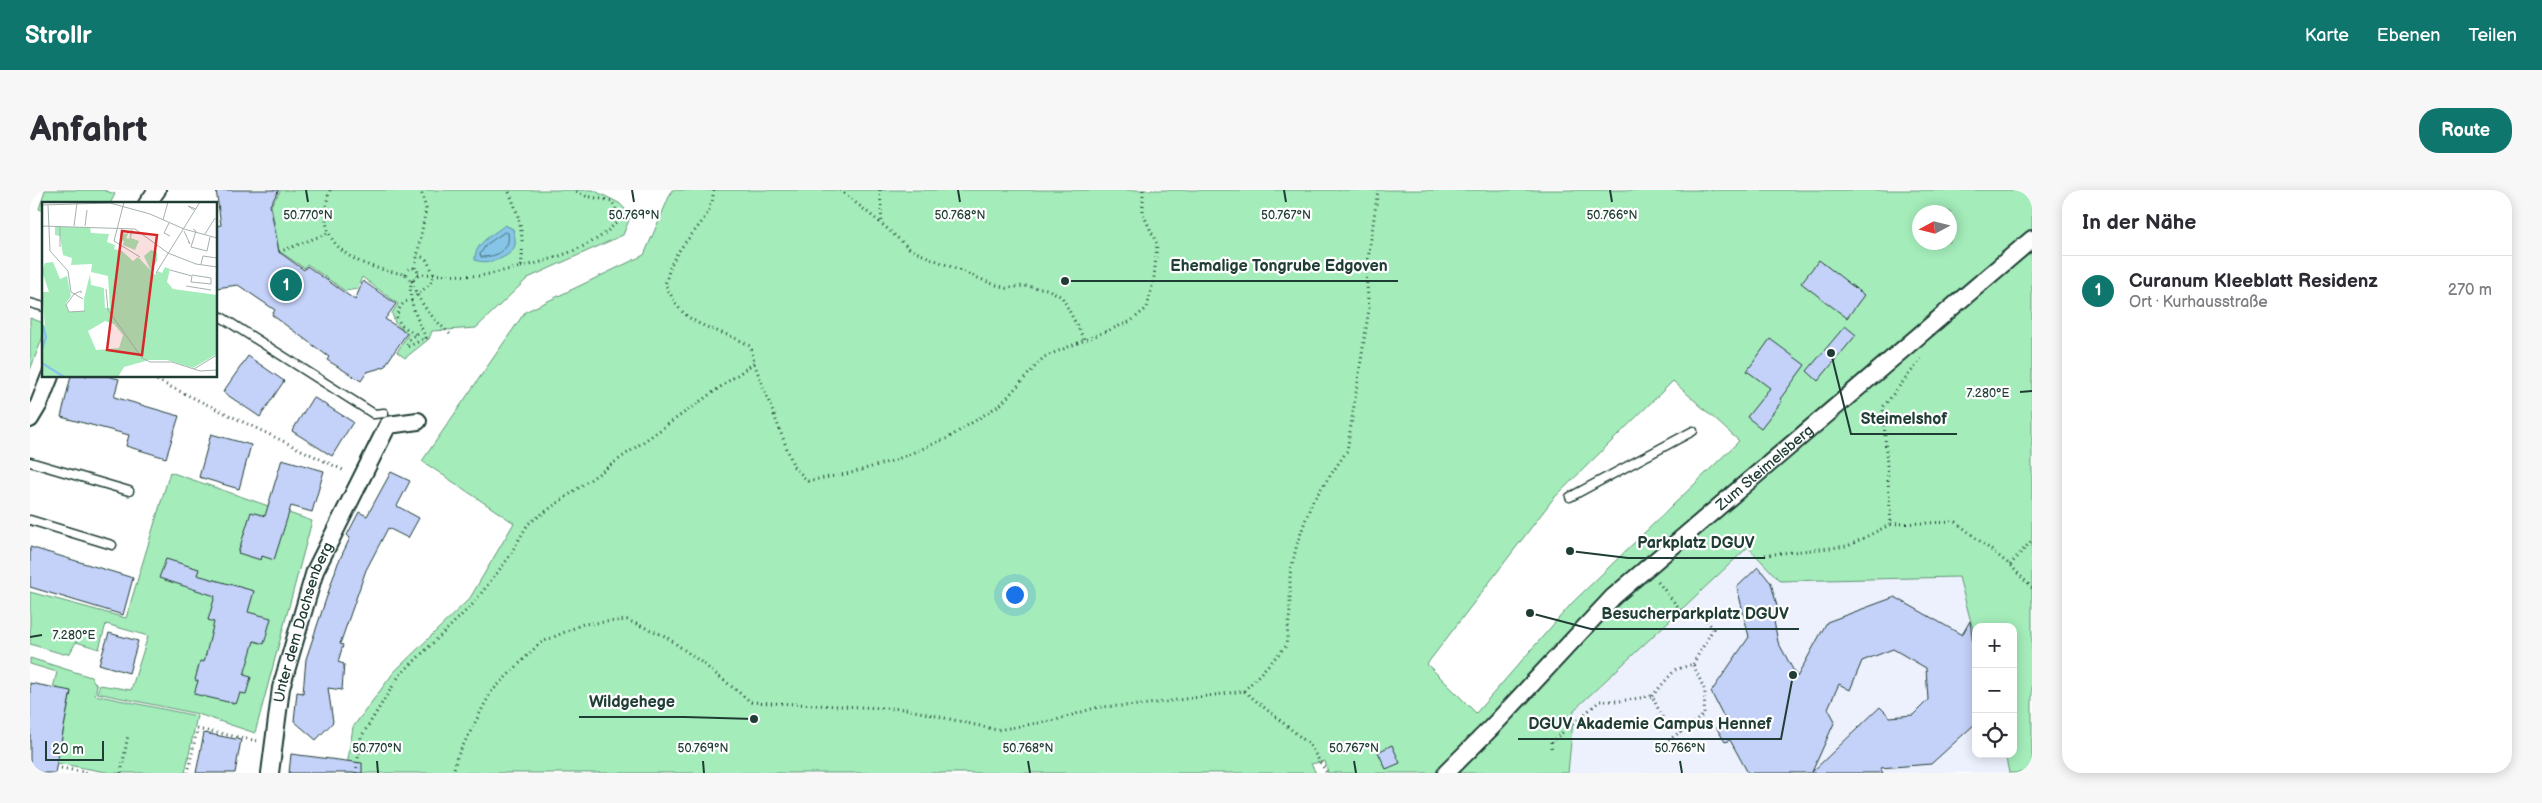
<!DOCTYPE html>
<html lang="de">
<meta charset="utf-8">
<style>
body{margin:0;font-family:"Balsamiq Sans",sans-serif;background:#f7f7f7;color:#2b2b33}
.controls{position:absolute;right:15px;bottom:15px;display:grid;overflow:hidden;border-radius:10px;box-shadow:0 2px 12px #0003}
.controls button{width:45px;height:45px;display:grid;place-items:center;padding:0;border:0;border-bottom:1px solid #e1e1e2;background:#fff;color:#2b2b33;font:25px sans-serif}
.compass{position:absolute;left:1882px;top:15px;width:45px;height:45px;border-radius:50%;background:#fff;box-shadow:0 2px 12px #0003;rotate:263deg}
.scale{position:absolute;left:15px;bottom:12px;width:59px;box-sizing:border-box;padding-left:5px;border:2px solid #1f3d34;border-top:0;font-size:14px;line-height:18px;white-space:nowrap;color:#1f3d34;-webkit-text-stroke:4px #fff;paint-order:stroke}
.you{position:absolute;left:984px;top:404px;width:18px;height:18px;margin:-12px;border:4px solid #fff;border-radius:50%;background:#1a73e8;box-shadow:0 0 0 8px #1a73e833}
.badge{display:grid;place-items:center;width:32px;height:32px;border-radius:50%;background:#0f766e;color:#fff;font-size:16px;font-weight:700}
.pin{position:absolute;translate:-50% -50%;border:2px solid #fff;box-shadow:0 1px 5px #0006}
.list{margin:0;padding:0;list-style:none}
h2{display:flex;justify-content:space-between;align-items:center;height:65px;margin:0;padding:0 20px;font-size:21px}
h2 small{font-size:16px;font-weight:400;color:#7c7c81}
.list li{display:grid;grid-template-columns:32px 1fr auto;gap:15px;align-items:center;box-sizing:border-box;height:70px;padding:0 20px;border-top:1px solid #e1e1e2}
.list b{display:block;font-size:19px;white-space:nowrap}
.list p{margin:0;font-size:16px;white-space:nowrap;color:#7c7c81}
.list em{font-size:16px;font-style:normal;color:#7c7c81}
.icon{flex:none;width:28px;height:28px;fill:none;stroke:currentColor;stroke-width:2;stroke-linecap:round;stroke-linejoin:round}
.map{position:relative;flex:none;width:2002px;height:583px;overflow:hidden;border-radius:20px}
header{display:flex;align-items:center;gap:30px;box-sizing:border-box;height:70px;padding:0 25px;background:#0f766e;color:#fff}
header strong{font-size:24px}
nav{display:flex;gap:28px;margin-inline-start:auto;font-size:18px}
.intro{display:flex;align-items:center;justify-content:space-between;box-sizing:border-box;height:120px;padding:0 30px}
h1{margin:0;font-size:35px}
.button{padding:12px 22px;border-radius:20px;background:#0f766e;color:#fff;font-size:18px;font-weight:700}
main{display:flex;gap:30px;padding:0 30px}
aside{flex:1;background:#fff;border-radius:20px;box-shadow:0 2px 12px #0003}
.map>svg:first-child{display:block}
</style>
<header>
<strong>Strollr</strong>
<nav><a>Karte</a><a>Ebenen</a><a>Teilen</a></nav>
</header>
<div class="intro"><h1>Anfahrt</h1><a class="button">Route</a></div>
<main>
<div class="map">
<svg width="2002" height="583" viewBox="0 0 2002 583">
<rect width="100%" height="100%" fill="#fff"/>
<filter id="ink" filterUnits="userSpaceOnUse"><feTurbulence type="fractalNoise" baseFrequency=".02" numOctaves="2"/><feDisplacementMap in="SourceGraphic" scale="10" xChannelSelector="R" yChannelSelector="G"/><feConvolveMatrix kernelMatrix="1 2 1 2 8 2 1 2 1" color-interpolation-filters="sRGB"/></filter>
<g filter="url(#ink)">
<path fill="#edf1fd" d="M1718,357L1750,391L1929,387L1946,451V564H1975L1979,583H1538L1544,520Z"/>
<path fill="#a4ecba" stroke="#629477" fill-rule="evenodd" d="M15,0H73L85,4L80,14H14V21L9,19Z
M251,0H563L589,13L601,25L593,45L498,88L446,138L402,141L399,149L375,168L367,162L378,144L365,133L362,123L368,114L332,87L327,99L315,101L277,74L274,78L249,61L241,15Z
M642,0H2002V583H1979L1975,564H1983V437H1946V451L1929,387L1750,391L1718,357L1544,520L1538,583H1298L1295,571L1281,574L1286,583H316L323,537L364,482L440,408L484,333L392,271L495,122L614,65ZM1890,22H1920V52H1890ZM1643,191L1709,251L1542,413L1446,523L1397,474L1523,309Z
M0,128L14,133V144L0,180Z
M140,282L282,331L225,543L168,524L67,503L70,495L101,500L118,446L76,434L69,459L46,452L40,463L33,464L0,454V402L96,428Z
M0,468L61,487L67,496L65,505L167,526L155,583H81L27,573L41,502L23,498L27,482L0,474Z"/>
<path fill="#86c5e7" stroke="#5d8f9f" d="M475,35L483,39C484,44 486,51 485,55C481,69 456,75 445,70C444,53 463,45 475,35Z"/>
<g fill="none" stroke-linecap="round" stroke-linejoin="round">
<path stroke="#48737c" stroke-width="1" d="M475,42L478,43C481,60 467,67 451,67L450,64L456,55Z"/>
</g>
<path fill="#c4d1f8" stroke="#1f3d34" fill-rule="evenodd" d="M186,0H249L240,15L249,62L274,80L277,76L325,110L333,91L366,114L355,129L377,143L354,177L337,182L331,191L297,170L299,167L242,125L245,120L208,95L186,98V36L191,35Z
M1789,70L1834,105L1817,128L1771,93Z
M1815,136L1826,145L1788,191L1777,181Z
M1740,149L1775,175L1750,209L1752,211L1731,238L1717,227L1740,198L1717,181Z
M218,166L254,191L230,227L193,202Z
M41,186H77L89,189L84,207L149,226L136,268L96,256L99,245L31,227Z
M283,207L323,232L302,266L262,241Z
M181,244L221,255L209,299L169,287Z
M252,269L294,281L282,322L261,316L244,370L232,366L231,370L208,363L221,322L235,326Z
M361,282L380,291L367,316L389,328L378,348L358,338L336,380L310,454L313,455L308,472L314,474L312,500L298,498L303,532L286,550L264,531L267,502L273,503L276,469L308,373L320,348L317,345L329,322L337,326Z
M0,357L103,388L93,425L0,397Z
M136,369L169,379L167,385L224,401L218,422L241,428L234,454L224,451L214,485L221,487L216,504L210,503L206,514L164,504L168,491L165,490L170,471L174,472L184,432L178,430L185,406L129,388Z
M1728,377L1741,393L1748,420L1743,426L1748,452L1767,487L1797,432L1865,407L1932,445L1940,431L1946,478V533L1901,574L1850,578L1853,583H1718L1700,550L1695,552L1686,537L1696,531L1681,502L1719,447L1707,397ZM1863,459L1896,478L1898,510L1883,525L1860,527L1850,517L1782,582L1805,531L1798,518L1809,494L1820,500L1832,471Z
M79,443L108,451L99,483L69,474Z
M0,493L41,501L25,583H0Z
M174,543L211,550L205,583H166Z
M1362,555L1370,573L1356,579L1348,562Z
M261,564L332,573V583H259Z"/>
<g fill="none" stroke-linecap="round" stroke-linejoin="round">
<defs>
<path id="service" d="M0,113L14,117
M188,125L344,224L354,223
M0,272L99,301
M1540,307L1663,241
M0,330L82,355"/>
<g id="minor">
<path d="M117,14L127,0"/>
<path d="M0,229L9,214L20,186"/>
<path id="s1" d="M240,583L251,498L285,381L358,235L388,231"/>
<path id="s2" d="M1416,583L1461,538L1583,407L2002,49"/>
</g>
</defs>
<use href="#service" stroke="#1f3d34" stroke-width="11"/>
<use href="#minor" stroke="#1f3d34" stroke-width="20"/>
<path stroke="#1f3d34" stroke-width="3" stroke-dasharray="1 4" stroke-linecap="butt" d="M300,0C281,57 327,77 375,84
M683,0C685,28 654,47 643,71C639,78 638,87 635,94C640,102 643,111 649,118C667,140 699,141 721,157L724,173L764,277L778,291L821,283L865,270L918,248L971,214L1014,167L1101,131L1117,118L1124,88L1127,54L1113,24V0
M810,0L852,34
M850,0L852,34L881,60L960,93L976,98L995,96L1017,99L1032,107L1055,151
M150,14L152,11
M249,62L298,43
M491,77C516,72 570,55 585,33C590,26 585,18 582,11L556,6L543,0
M376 84a6 6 0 1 1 12 0a6 6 0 1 1-12 0Z
M385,78L396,19L391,0
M388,84L450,86L491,77C495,48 490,26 478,0
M382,90C376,109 389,132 396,148L377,157L378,150L391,141
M382,91C389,115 404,129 422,146
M386,106L401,93L404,84L396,69L388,65
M382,111C372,110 370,118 366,126L371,135L385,144
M118,186L315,281
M1861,334L1926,332L1980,375L2002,398
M1735,365L1818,356L1861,334L1853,217L1891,169
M1980,375L2002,350
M1628,392L1656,427L1668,418L1683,439L1663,474
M1214,501L1256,456L1260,421V384L1267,354L1282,312L1317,261L1339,119L1336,83L1348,0
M1622,506L1645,480L1663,474L1675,501L1674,525L1629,557
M1521,558V552L1570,511H1590L1622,506L1634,531L1652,543
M31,578L59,583
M91,583L98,545
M158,583L167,539L228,551
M326,583L331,547L369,486L442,415L477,370L498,334L724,173
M423,583L427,567L461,502L510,453L553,434L597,430L635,446L671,472L721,512L876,519L967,540L1026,530L1068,517L1111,515L1214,501L1279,554L1297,583"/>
<use href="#service" stroke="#fff" stroke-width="8"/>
<use href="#minor" stroke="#fff" stroke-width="16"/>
</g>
</g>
<path fill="none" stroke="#1f3d34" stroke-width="2" d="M276,0L278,12M602,0L604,12M928,0L930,12M1254,0L1256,12M1580,0L1582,12M1990,202L2002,201M0,447L12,445M347,571L348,583M673,571L674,583M998,571L1000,583M1324,571L1326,583M1650,571L1652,583"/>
<g text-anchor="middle" stroke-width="4.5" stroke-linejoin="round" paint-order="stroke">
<g font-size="15" fill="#1f3d34" stroke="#fff">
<text dy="5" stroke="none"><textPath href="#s2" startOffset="442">Zum Steimelsberg</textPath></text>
<text dy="5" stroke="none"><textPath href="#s1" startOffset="155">Unter dem Dachsenberg</textPath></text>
</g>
</g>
<g transform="translate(12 12)">
<rect width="175" height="175" fill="#fff"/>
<path d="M13,25H48L49,31L67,32L65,40L73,43L72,47L80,49L91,59L96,55L113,73L116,69L120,71L123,65L128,67L125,80L131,87L175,93V152L151,166L125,158H107L82,165L76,175H0V120L3,124L0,90H7L0,69L3,61L11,60L18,77L25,74L29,94L24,101L27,110L42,109V97L48,72L49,83L62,86L63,106H68L66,74L49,70L50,62L29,63L30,56L21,53L18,34L13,33ZM63,119L72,122L81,133L77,146L54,148L46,129ZM88,28L84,36L87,37L89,28H91L89,36L97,39L93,48L81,43L82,39L78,38L80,31L84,32ZM109,48L115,50V59L109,69L102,54Z" fill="#a4ecba" fill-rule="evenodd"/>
<path fill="none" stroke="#86c5e7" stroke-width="2.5" d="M0,147L4,135L1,124M0,161L22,175"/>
<path fill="none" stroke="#a5b1ae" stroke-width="1" d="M82,0L72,39L98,55M0,3L68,1L108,12L142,27L175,36M6,3L8,49L26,69L29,90L41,97M152,8L146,4L154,7M121,18L126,0M127,21L122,31L128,34M0,24L93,27L126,51L154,62L175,65M18,24V45M32,24L35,1M43,24L45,8M151,27L154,29L149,45L165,49L168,35M142,29L148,42L146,39M163,32L173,16M159,62L161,54L175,56M128,68L150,74M114,71L158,0M150,74L149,80L169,82V76L150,73M144,84L169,88M64,87L66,108L100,156L108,160H130L158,169L175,168M39,91V89L32,92L24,103L27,110L43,109M152,167L175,153"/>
<path fill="#d62828" fill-opacity="0.15" stroke="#d62828" stroke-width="2.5" d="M80,29L115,33L100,153L65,148Z"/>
<rect width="175" height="175" fill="none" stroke="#1f3d34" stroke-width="2.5"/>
</g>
<g font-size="12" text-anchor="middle" fill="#1f3d34" stroke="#fff" stroke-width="4.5" stroke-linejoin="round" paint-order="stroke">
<text x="278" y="29">50.770°N</text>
<text x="604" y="29">50.769°N</text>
<text x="930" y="29">50.768°N</text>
<text x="1256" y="29">50.767°N</text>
<text x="1582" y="29">50.766°N</text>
<text x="1958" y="207">7.280°E</text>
<text x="44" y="449">7.280°E</text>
<text x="347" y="562">50.770°N</text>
<text x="673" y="562">50.769°N</text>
<text x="998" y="562">50.768°N</text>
<text x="1324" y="562">50.767°N</text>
<text x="1650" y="562">50.766°N</text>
</g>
<path fill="none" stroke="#1f3d34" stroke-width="2" d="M1035 91L1131 91H1368M1801 163L1821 244H1927M1540 361L1598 368H1735M1500 423L1561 439H1769M724 529L655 527H549M1763 485L1751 549H1488"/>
<g fill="#1f3d34" stroke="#fff" stroke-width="2">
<circle cx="1035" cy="91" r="5"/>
<circle cx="1801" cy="163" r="5"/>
<circle cx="1540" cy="361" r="5"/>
<circle cx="1500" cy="423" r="5"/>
<circle cx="724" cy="529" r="5"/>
<circle cx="1763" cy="485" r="5"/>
</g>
<g font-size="16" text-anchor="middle" font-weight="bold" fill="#1f3d34" stroke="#fff" stroke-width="4.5" stroke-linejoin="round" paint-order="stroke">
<text x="1249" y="81">Ehemalige Tongrube Edgoven</text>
<text x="1874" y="234">Steimelshof</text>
<text x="1666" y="358">Parkplatz DGUV</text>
<text x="1665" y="429">Besucherparkplatz DGUV</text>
<text x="602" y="517">Wildgehege</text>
<text x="1620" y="539">DGUV Akademie Campus Hennef</text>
</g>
</svg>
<div class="controls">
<button>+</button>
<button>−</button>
<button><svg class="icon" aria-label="locate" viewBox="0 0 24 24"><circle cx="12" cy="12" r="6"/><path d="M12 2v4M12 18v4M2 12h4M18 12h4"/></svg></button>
</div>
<svg class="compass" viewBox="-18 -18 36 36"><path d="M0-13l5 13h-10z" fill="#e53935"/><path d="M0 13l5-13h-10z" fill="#7c7c81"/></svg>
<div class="scale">20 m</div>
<div class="you"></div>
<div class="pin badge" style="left:256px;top:95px">1</div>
</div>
<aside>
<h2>In der Nähe<small></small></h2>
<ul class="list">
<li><span class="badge">1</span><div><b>Curanum Kleeblatt Residenz</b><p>Ort · Kurhausstraße</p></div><em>270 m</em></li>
</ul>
</aside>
</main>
